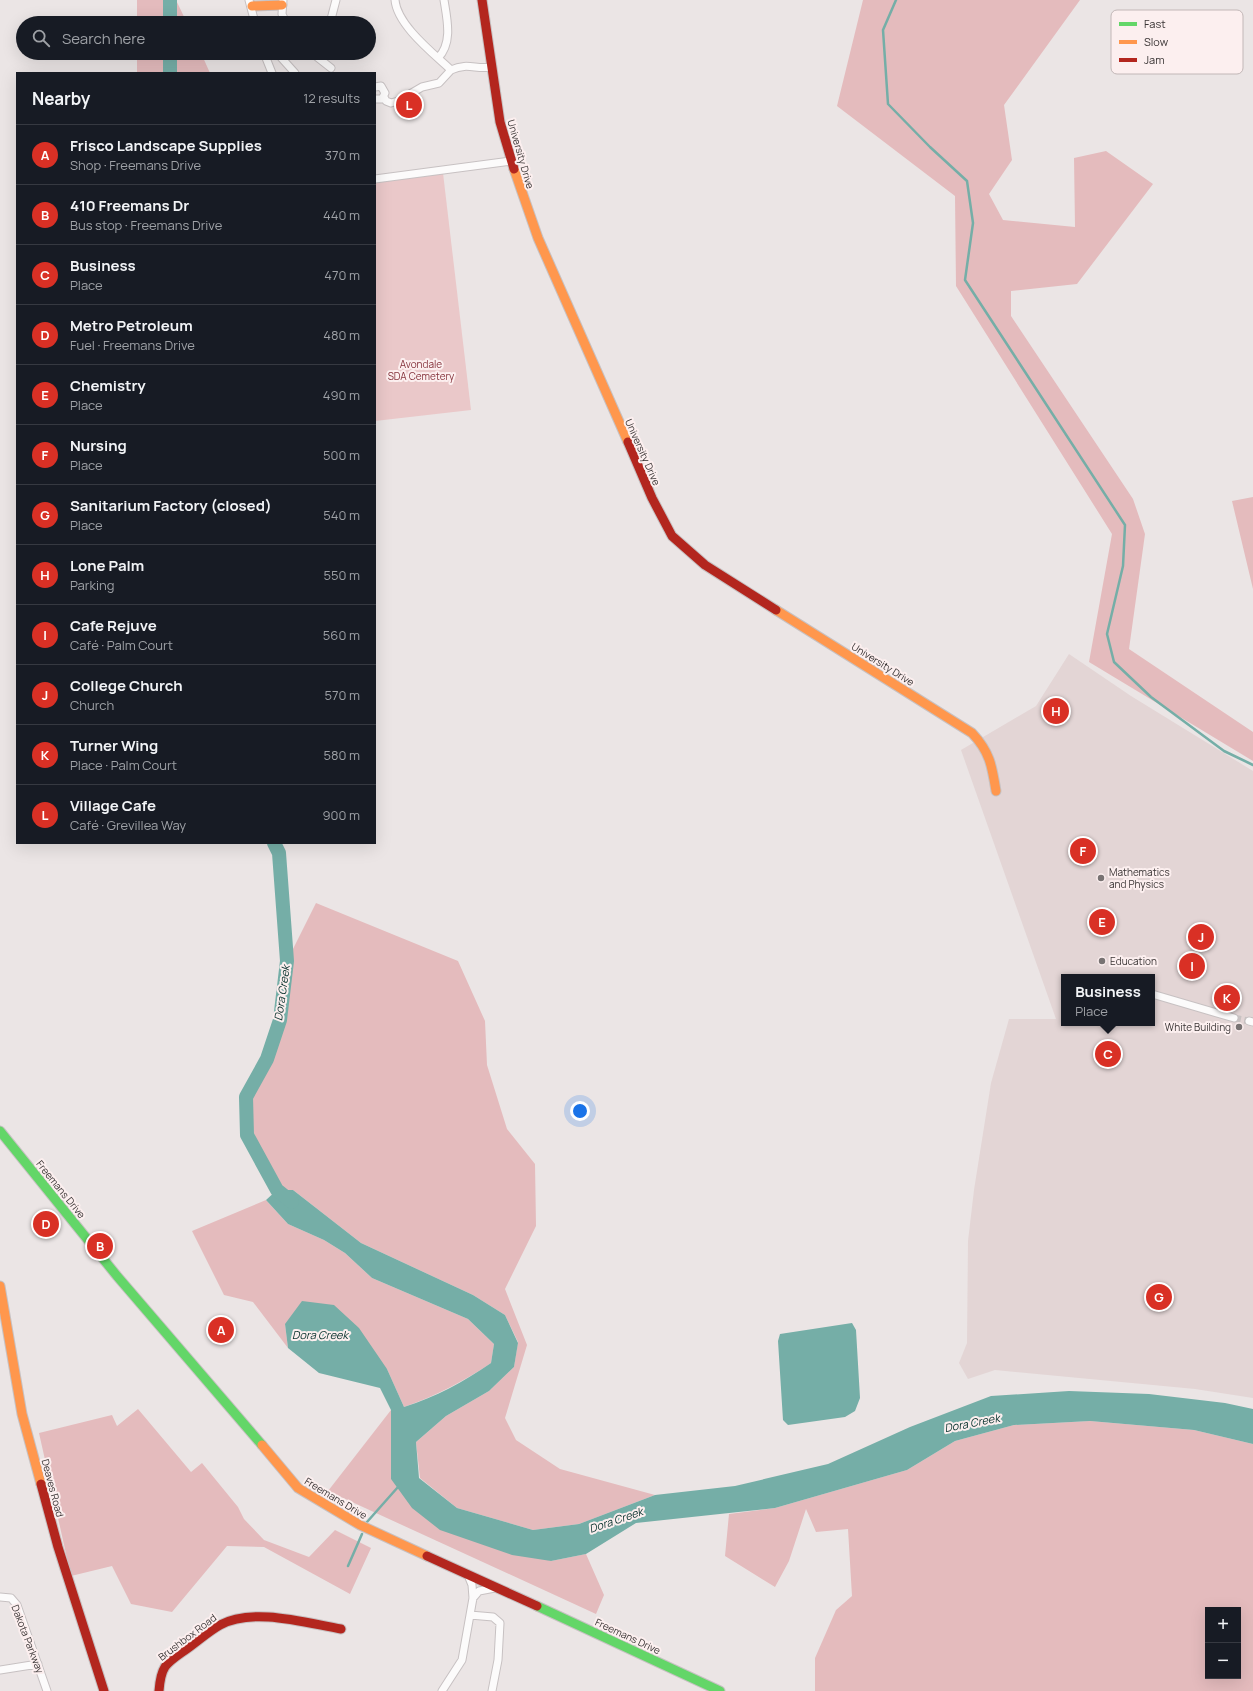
<!DOCTYPE html>
<meta charset="utf-8">
<style>
body{margin:0;font-family:Manrope,sans-serif;background:#242831;color:#f1f3f6}
.controls{position:absolute;right:12px;bottom:12px;display:grid;overflow:hidden;border-radius:0px;box-shadow:0 4px 16px #0002}
.controls button{width:36px;height:36px;display:grid;place-items:center;padding:0;border:0;border-bottom:1px solid #363941;background:#171b24;color:#f1f3f6;font:20px sans-serif}
.you{position:absolute;left:580px;top:1111px;width:14px;height:14px;margin:-10px;border:3px solid #fff;border-radius:50%;background:#1a73e8;box-shadow:0 0 0 6px #1a73e833}
.badge{display:grid;place-items:center;width:26px;height:26px;border-radius:50%;background:#d93025;color:#fff;font-size:13px;font-weight:700}
.pin{position:absolute;translate:-50% -50%;border:2px solid #fff;box-shadow:0 1px 4px #0006}
.popup{position:absolute;left:1061px;top:974px;width:94px;height:52px;box-sizing:border-box;display:grid;place-content:center;border-radius:0px;background:#171b24;filter:drop-shadow(0 1px 3px #0005);font-size:13px;white-space:nowrap;color:#9ea1a6}
.popup b{font-size:15px;color:#f1f3f6}
.popup::after{content:'';position:absolute;left:50%;top:100%;margin-left:-8px;border:8px solid transparent;border-top-color:#171b24}
.list{margin:0;padding:0;list-style:none}
h2{display:flex;justify-content:space-between;align-items:center;height:52px;margin:0;padding:0 16px;font-size:17px}
h2 small{font-size:13px;font-weight:400;color:#9ea1a6}
.list li{display:grid;grid-template-columns:26px 1fr auto;gap:12px;align-items:center;box-sizing:border-box;height:60px;padding:0 16px;border-top:1px solid #363941}
.list b{display:block;font-size:15px;white-space:nowrap}
.list p{margin:0;font-size:13px;white-space:nowrap;color:#9ea1a6}
.list em{font-size:13px;font-style:normal;color:#9ea1a6}
.icon{flex:none;width:22px;height:22px;fill:none;stroke:currentColor;stroke-width:2;stroke-linecap:round;stroke-linejoin:round}
.map{position:relative;flex:none;width:1253px;height:1691px;overflow:hidden}
.search{position:absolute;background:#171b24;box-shadow:0 4px 16px #0002;left:16px;top:16px;width:360px;height:44px;display:flex;align-items:center;gap:10px;box-sizing:border-box;padding:0 14px;border-radius:22px;color:#9ea1a6;font-size:15px}
.panel{position:absolute;background:#171b24;box-shadow:0 4px 16px #0002;left:16px;top:72px;width:360px;height:772px;border-radius:0px}
.map>svg:first-child{display:block}
</style>
<div class="map">
<svg width="1253" height="1691" viewBox="0 0 1253 1691">
<rect width="100%" height="100%" fill="#ebe5e5"/>
<path fill="#e3d5d5" fill-rule="evenodd" d="M1069,654L1131,696L1253,771V1398L1195,1389L995,1370L968,1379L959,1363L967,1343L968,1241L974,1190L991,1083L1009,1019H1056L961,750L1036,706ZM1064,977H1152V1023H1064Z"/>
<path fill="#eac8c9" d="M443,173L471,410L375,421V182Z"/>
<path fill="#e4bbbd" fill-rule="evenodd" d="M137,0H176L187,23H137Z
M863,0H1080L1004,105L1012,160L989,194L1003,220L1075,227L1074,158L1106,151L1153,184L1077,284L1011,291V316L1133,499L1145,534L1129,649L1253,732V761L1089,662L1112,534L956,286L955,196L837,106Z
M137,53H201L210,73H137Z
M1253,497V589L1232,501Z
M316,903L458,961L485,1021L487,1065L507,1129L535,1164L536,1226L505,1289L527,1345L505,1418L516,1440L560,1469L655,1495L579,1524L533,1530L457,1508L420,1478L416,1442L446,1416L489,1391L514,1367L518,1342L505,1315L473,1295L361,1243L293,1190H277L247,1135L246,1097L267,1059L280,1020L287,961Z
M266,1200L288,1224L324,1240L345,1253L372,1278L468,1319L494,1344L491,1363C463,1382 435,1396 404,1407L387,1369L285,1324L288,1348L253,1302L224,1295L192,1231Z
M138,1409L191,1472L202,1463L238,1507L244,1519L264,1540L309,1557L335,1530L371,1548L350,1594L264,1547L227,1546L172,1612L131,1604L112,1566L71,1576L39,1433L112,1415L117,1426Z
M391,1410V1479L551,1561L586,1554L604,1595L596,1614L328,1491Z
M1090,1421L1194,1430L1253,1444V1691H815V1658L836,1610L852,1596L848,1529L816,1532L806,1509L789,1561L775,1587L725,1556L729,1514L775,1508L907,1470L955,1441L1014,1425ZM1208,1610H1238V1676H1208Z"/>
<path fill="#75aea7" d="M277,1190H293L361,1243L473,1295L505,1315L518,1343L514,1367L489,1391L446,1416L416,1442L419,1478L457,1508L533,1530L579,1524L655,1495L735,1486L828,1464L910,1427L991,1396L1069,1391L1149,1394L1225,1403L1253,1409V1444L1194,1430L1090,1421L1014,1425L955,1441L907,1470L775,1508L636,1523L586,1554L551,1561L512,1555L440,1530L412,1508L391,1479V1410L380,1388L319,1373L288,1348L285,1324L302,1301L334,1305L359,1328L387,1369L404,1407C436,1397 463,1382 491,1363L494,1344L468,1319L372,1278L345,1253L324,1240L288,1224L266,1200Z
M852,1323L856,1330L860,1398L855,1411L845,1417L788,1425L783,1420L778,1341L780,1334Z"/>
<g fill="none" stroke-linecap="round" stroke-linejoin="round">
<path stroke="#75aea7" stroke-width="2.5" d="M896,0L883,30L888,104L930,147L967,181L973,223L965,280L1125,525L1123,566L1107,634L1114,662L1151,697L1224,751L1253,765
M367,1522L398,1487
M348,1566L362,1534"/>
<path stroke="#75aea7" stroke-width="14" d="M170,23V0
M170,73V53
M274,843L279,853L287,961L280,1020L267,1059L246,1097L247,1135L277,1190L292,1202"/>
<path stroke="#c8c2c2" stroke-width="7" stroke-dasharray="7 3.5" stroke-linecap="butt" d="M1234,1018L1249,1021"/>
<defs>
<path id="street" d="M249,0L255,23
M283,0L282,14L286,23
M395,0C397,25 433,53 451,70
M330,23L336,0
M264,53L272,73
M277,53L295,73
M312,53L331,68
M438,58C453,43 447,19 444,0
M451,70C468,62 476,70 491,67
M375,87L381,86L385,93L382,99H375
M384,97L386,101L391,103L398,101L422,87L439,83L451,70
M375,179L511,161
M1152,994L1234,1018
M1249,1021L1253,1022
M0,1597L11,1598L17,1605L47,1691
M473,1598L479,1591L495,1588
M470,1615L493,1617L500,1623L498,1660L492,1691
M0,1670L38,1664
M442,1691L462,1660L473,1598L472,1585L468,1575"/>
<path id="fast" d="M0,1131L117,1276L262,1445
M537,1606L720,1691"/>
<path id="slow" d="M252,6L282,5
M514,169L538,238L628,442
M776,610L972,733C990,752 992,766 996,791
M0,1286L22,1414L41,1484
M262,1445L298,1488L360,1525L427,1556"/>
<path id="jam" d="M482,0L500,122L514,169
M628,442L652,498L672,536L705,565L776,610
M41,1484L58,1547L104,1691
M427,1556L537,1606
M159,1691C161,1664 167,1663 188,1648C198,1641 209,1631 220,1625C253,1607 306,1623 341,1629"/>
</defs>
<use href="#street" stroke="#c7c1c2" stroke-width="9"/>
<use href="#fast" stroke="#c7c1c2" stroke-width="11"/>
<use href="#slow" stroke="#c7c1c2" stroke-width="11"/>
<use href="#jam" stroke="#c7c1c2" stroke-width="11"/>
<use href="#street" stroke="#fcfbfb" stroke-width="7"/>
<use href="#fast" stroke="#63d668" stroke-width="9"/>
<use href="#slow" stroke="#ff974d" stroke-width="9"/>
<use href="#jam" stroke="#b3261e" stroke-width="9"/>
</g>
<g fill="#787373" stroke="#fcefef" stroke-width="1.5">
<circle cx="1101" cy="878" r="4"/>
<circle cx="1102" cy="961" r="4"/>
<circle cx="1239" cy="1027" r="4"/>
</g>
<g text-anchor="middle" stroke-width="4" stroke-linejoin="round" paint-order="stroke">
<g font-size="10" fill="#3a3535" stroke="#fcefef">
<text transform="translate(521 154) rotate(74)" y="4">University Drive</text>
<text transform="translate(643 452) rotate(66)" y="4">University Drive</text>
<text transform="translate(883 664) rotate(32)" y="4">University Drive</text>
<text transform="translate(61 1189) rotate(51)" y="4">Freemans Drive</text>
<text transform="translate(53 1488) rotate(75)" y="4">Deaves Road</text>
<text transform="translate(336 1498) rotate(31)" y="4">Freemans Drive</text>
<text transform="translate(628 1636) rotate(25)" y="4">Freemans Drive</text>
<text transform="translate(187 1637) rotate(-37)" y="4">Brushbox Road</text>
<text transform="translate(28 1639) rotate(69)" y="4">Dakota Parkway</text>
</g>
<g font-size="10" fill="#85333c" stroke="#fcefef">
<text x="421" y="368">Avondale<tspan x="421" dy="12">SDA Cemetery</tspan></text>
</g>
<g font-size="10" fill="#3a3535" stroke="#fcefef" text-anchor="start">
<text x="1109" y="876">Mathematics<tspan x="1109" dy="12">and Physics</tspan></text>
<text x="1110" y="965">Education</text>
<text x="1231" y="1031" text-anchor="end">White Building</text>
</g>
<g font-size="11" font-style="italic" fill="#08322d" stroke="#fcefef">
<text transform="translate(282 993) rotate(-82)" y="4">Dora Creek</text>
<text x="320" y="1339">Dora Creek</text>
<text transform="translate(972 1423) rotate(-11)" y="4">Dora Creek</text>
<text transform="translate(616 1520) rotate(-19)" y="4">Dora Creek</text>
</g>
</g>
<rect x="1111" y="10" width="132" height="64" rx="6" fill="#fcefef" stroke="#c2b7b7" stroke-width="1"/>
<rect x="1119" y="22" width="18" height="4" fill="#63d668"/>
<rect x="1119" y="40" width="18" height="4" fill="#ff974d"/>
<rect x="1119" y="58" width="18" height="4" fill="#b3261e"/>
<g font-size="11" fill="#3a3535">
<text x="1144" y="28">Fast</text>
<text x="1144" y="46">Slow</text>
<text x="1144" y="64">Jam</text>
</g>
</svg>
<div class="controls">
<button>+</button>
<button>−</button>
</div>
<div class="you"></div>
<div class="pin badge" style="left:221px;top:1330px">A</div>
<div class="pin badge" style="left:100px;top:1246px">B</div>
<div class="pin badge" style="left:1108px;top:1054px">C</div>
<div class="popup"><b>Business</b>Place</div>
<div class="pin badge" style="left:46px;top:1224px">D</div>
<div class="pin badge" style="left:1102px;top:922px">E</div>
<div class="pin badge" style="left:1083px;top:851px">F</div>
<div class="pin badge" style="left:1159px;top:1297px">G</div>
<div class="pin badge" style="left:1056px;top:711px">H</div>
<div class="pin badge" style="left:1192px;top:966px">I</div>
<div class="pin badge" style="left:1201px;top:937px">J</div>
<div class="pin badge" style="left:1227px;top:998px">K</div>
<div class="pin badge" style="left:409px;top:105px">L</div>
<div class="search"><svg class="icon" aria-label="search" viewBox="0 0 24 24"><circle cx="10" cy="10" r="6"/><path d="M15 15l6 6"/></svg>Search here</div>
<section class="panel">
<h2>Nearby<small>12 results</small></h2>
<ul class="list">
<li><span class="badge">A</span><div><b>Frisco Landscape Supplies</b><p>Shop · Freemans Drive</p></div><em>370 m</em></li>
<li><span class="badge">B</span><div><b>410 Freemans Dr</b><p>Bus stop · Freemans Drive</p></div><em>440 m</em></li>
<li><span class="badge">C</span><div><b>Business</b><p>Place</p></div><em>470 m</em></li>
<li><span class="badge">D</span><div><b>Metro Petroleum</b><p>Fuel · Freemans Drive</p></div><em>480 m</em></li>
<li><span class="badge">E</span><div><b>Chemistry</b><p>Place</p></div><em>490 m</em></li>
<li><span class="badge">F</span><div><b>Nursing</b><p>Place</p></div><em>500 m</em></li>
<li><span class="badge">G</span><div><b>Sanitarium Factory (closed)</b><p>Place</p></div><em>540 m</em></li>
<li><span class="badge">H</span><div><b>Lone Palm</b><p>Parking</p></div><em>550 m</em></li>
<li><span class="badge">I</span><div><b>Cafe Rejuve</b><p>Café · Palm Court</p></div><em>560 m</em></li>
<li><span class="badge">J</span><div><b>College Church</b><p>Church</p></div><em>570 m</em></li>
<li><span class="badge">K</span><div><b>Turner Wing</b><p>Place · Palm Court</p></div><em>580 m</em></li>
<li><span class="badge">L</span><div><b>Village Cafe</b><p>Café · Grevillea Way</p></div><em>900 m</em></li>
</ul>
</section>
</div>
